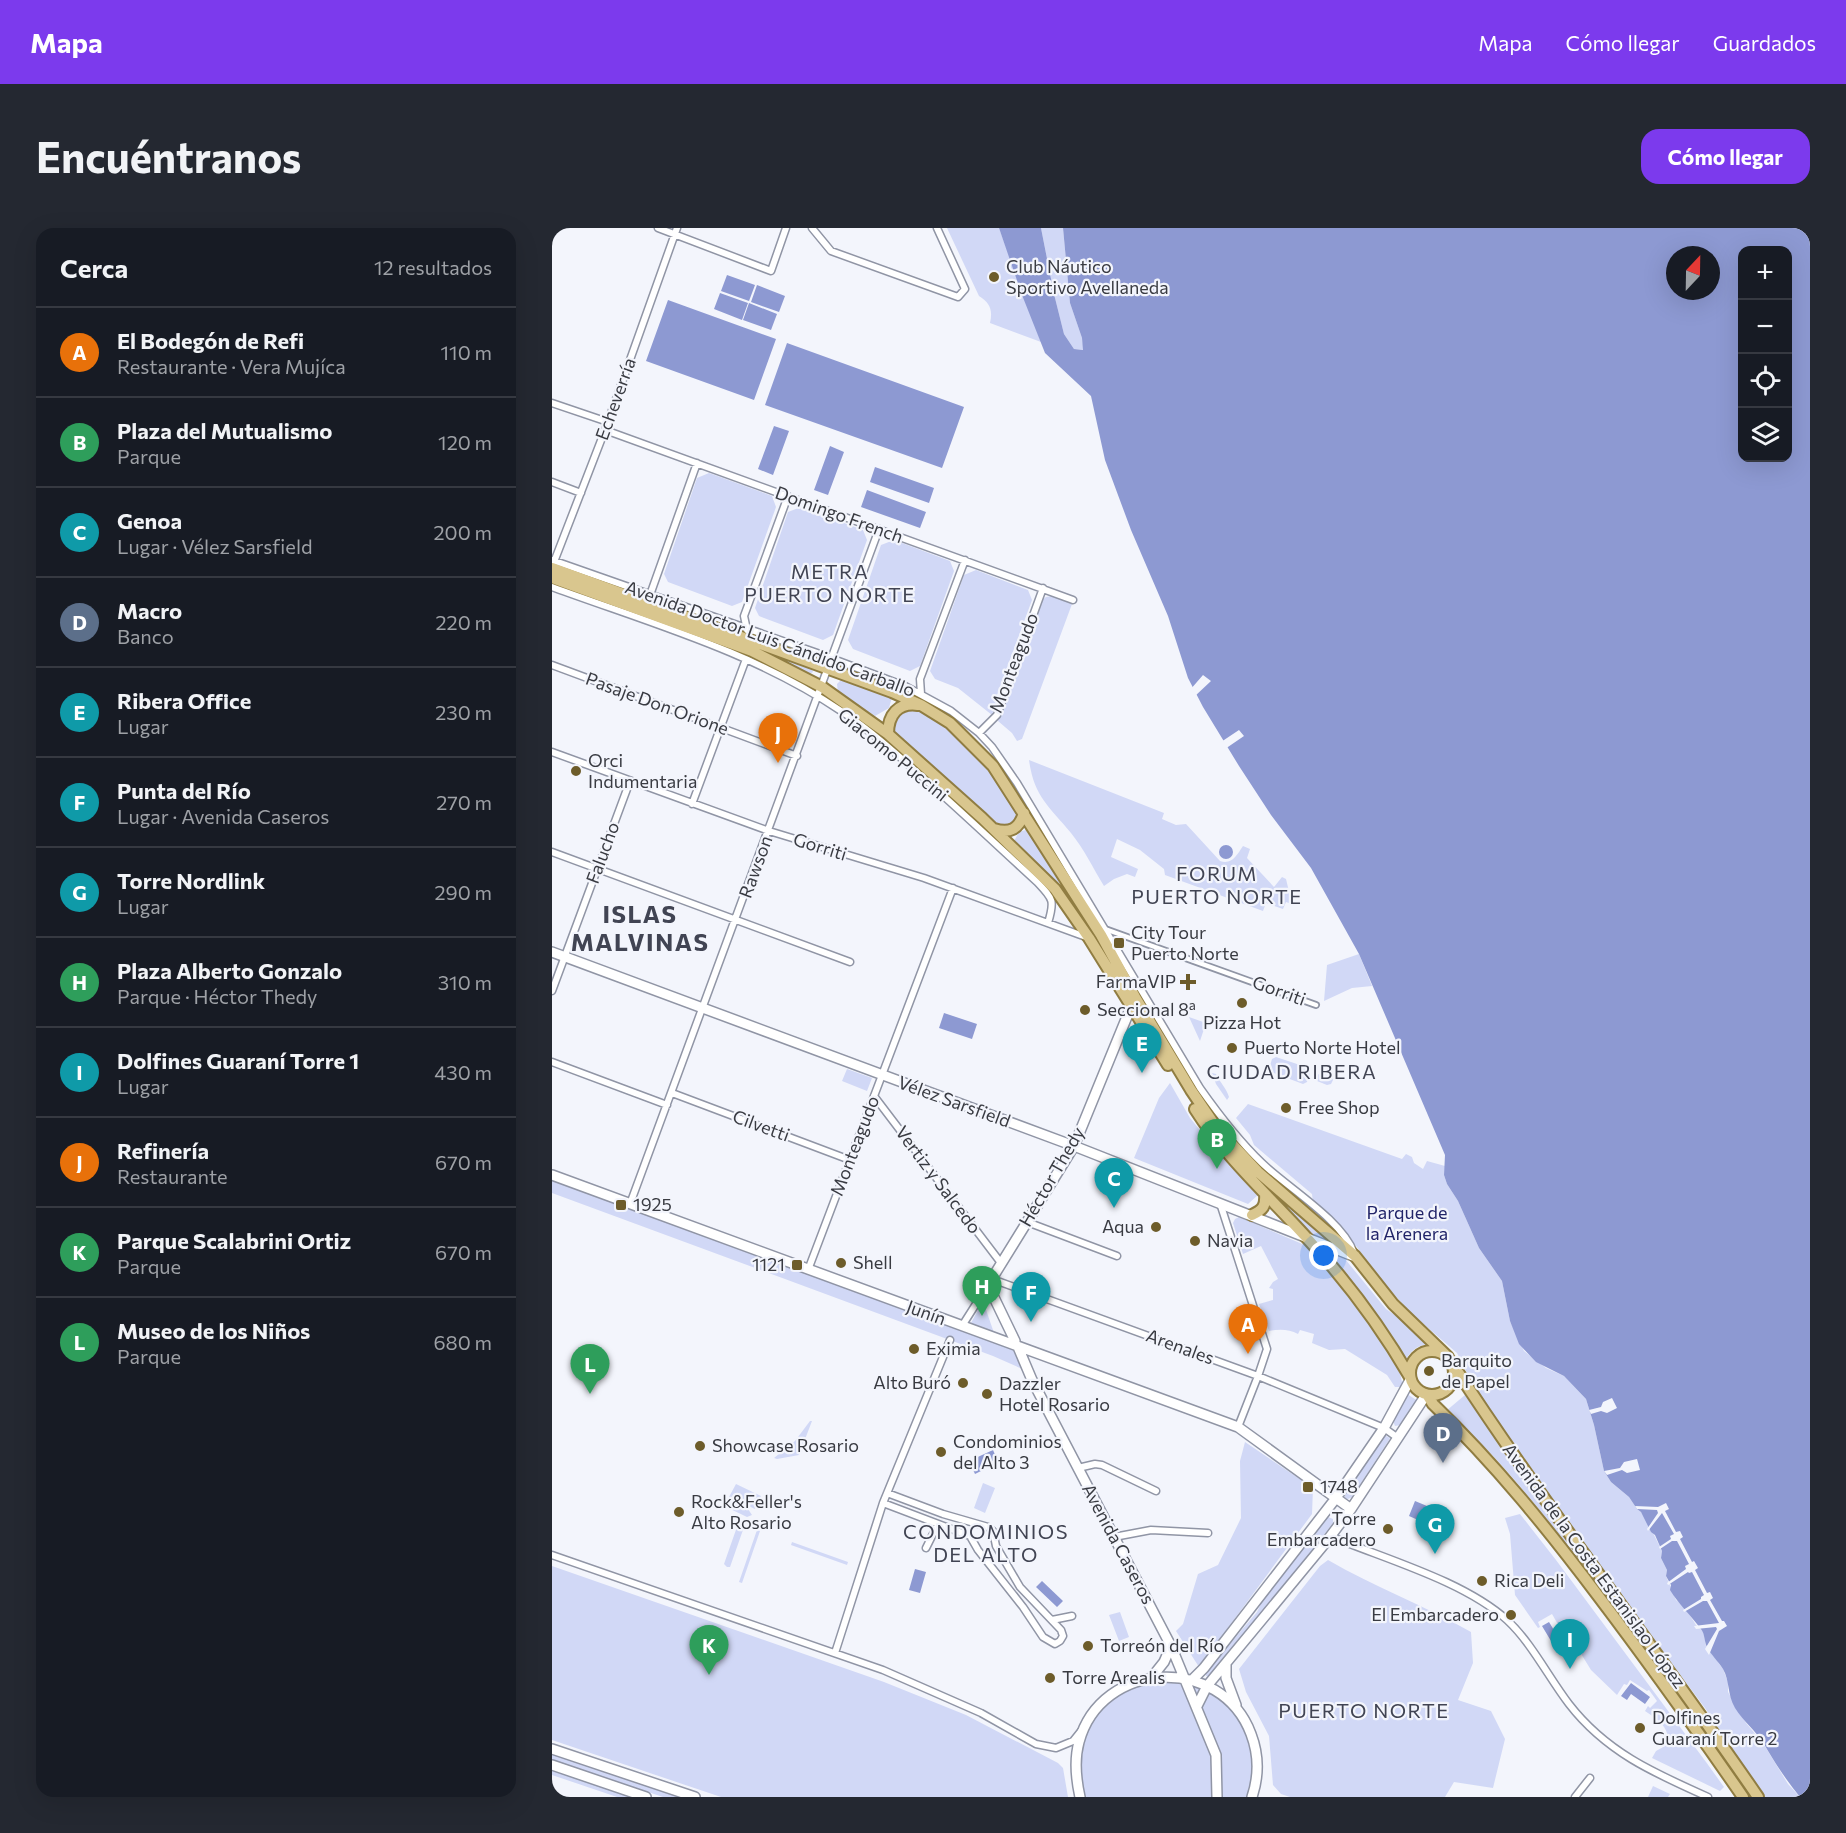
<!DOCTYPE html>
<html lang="es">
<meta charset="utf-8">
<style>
body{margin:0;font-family:Commissioner,sans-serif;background:#242831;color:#f1f3f6}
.controls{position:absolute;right:18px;top:18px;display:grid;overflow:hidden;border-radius:12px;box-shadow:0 6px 24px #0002}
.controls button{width:54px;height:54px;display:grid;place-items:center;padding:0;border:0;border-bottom:2px solid #363941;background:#171b24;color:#f1f3f6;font:30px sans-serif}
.compass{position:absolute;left:1114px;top:18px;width:54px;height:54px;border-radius:50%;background:#171b24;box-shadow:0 6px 24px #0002;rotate:22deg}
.you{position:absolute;left:772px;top:1028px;width:21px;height:21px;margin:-15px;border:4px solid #fff;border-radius:50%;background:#1a73e8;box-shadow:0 0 0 9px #1a73e833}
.badge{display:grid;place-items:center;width:39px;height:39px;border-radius:50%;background:#7c3aed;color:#fff;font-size:20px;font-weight:700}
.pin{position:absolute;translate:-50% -50px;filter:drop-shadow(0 2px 3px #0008)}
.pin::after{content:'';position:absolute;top:32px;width:21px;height:18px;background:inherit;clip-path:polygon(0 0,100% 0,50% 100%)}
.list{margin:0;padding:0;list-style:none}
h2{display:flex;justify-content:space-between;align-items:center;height:78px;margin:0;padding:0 24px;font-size:26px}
h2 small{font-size:20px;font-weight:400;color:#9ea1a6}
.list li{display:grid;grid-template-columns:39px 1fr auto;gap:18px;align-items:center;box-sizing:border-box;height:90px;padding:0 24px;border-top:2px solid #363941}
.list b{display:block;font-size:22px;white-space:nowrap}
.list p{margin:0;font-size:20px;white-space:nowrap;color:#9ea1a6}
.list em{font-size:20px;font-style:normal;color:#9ea1a6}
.icon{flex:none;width:33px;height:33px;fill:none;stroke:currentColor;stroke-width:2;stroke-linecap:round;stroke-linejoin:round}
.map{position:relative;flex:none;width:1258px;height:1569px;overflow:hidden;border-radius:18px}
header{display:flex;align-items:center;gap:36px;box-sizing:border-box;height:84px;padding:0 30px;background:#7c3aed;color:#fff}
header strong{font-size:28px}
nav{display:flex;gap:33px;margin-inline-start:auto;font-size:21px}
.intro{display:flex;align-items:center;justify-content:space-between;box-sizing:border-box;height:144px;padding:0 36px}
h1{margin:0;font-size:42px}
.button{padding:15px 27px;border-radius:18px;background:#7c3aed;color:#fff;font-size:21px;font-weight:700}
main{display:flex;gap:36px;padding:0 36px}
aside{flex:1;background:#171b24;border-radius:18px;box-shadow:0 6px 24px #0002}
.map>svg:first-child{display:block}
</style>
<header>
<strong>Mapa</strong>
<nav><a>Mapa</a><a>Cómo llegar</a><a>Guardados</a></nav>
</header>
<div class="intro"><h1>Encuéntranos</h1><a class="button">Cómo llegar</a></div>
<main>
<aside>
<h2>Cerca<small>12 resultados</small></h2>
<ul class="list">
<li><span class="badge" style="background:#e8710a">A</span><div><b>El Bodegón de Refi</b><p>Restaurante · Vera Mujíca</p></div><em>110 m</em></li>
<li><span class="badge" style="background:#2e9e5b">B</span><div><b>Plaza del Mutualismo</b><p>Parque</p></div><em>120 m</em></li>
<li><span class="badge" style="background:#0f9aa8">C</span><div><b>Genoa</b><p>Lugar · Vélez Sarsfield</p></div><em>200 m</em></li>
<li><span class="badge" style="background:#5c6f8a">D</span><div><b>Macro</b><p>Banco</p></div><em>220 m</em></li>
<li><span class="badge" style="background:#0f9aa8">E</span><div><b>Ribera Office</b><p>Lugar</p></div><em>230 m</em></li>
<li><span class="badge" style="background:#0f9aa8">F</span><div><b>Punta del Río</b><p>Lugar · Avenida Caseros</p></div><em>270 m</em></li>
<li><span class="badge" style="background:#0f9aa8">G</span><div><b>Torre Nordlink</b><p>Lugar</p></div><em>290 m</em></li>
<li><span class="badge" style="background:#2e9e5b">H</span><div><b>Plaza Alberto Gonzalo</b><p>Parque · Héctor Thedy</p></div><em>310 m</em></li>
<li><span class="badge" style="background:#0f9aa8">I</span><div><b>Dolfines Guaraní Torre 1</b><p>Lugar</p></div><em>430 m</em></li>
<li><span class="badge" style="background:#e8710a">J</span><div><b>Refinería</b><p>Restaurante</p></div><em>670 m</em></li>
<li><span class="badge" style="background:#2e9e5b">K</span><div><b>Parque Scalabrini Ortiz</b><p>Parque</p></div><em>670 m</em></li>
<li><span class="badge" style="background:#2e9e5b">L</span><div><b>Museo de los Niños</b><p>Parque</p></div><em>680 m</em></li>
</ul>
</aside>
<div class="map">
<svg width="1258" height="1569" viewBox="0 0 1258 1569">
<rect width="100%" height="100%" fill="#f3f5fc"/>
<path fill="#d1d8f6" d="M395,0H447L489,114L438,95C441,82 438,75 427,68Z
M489,0H511L518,75L530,110L532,122L522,121L512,106L502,66Z
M157,245L220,268L224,279L190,374L180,378L116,354L112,346L145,250Z
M249,279L311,302L315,312L281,407L271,412L207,388L203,380L236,284Z
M342,312L398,333L402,343L368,438L358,443L301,421L296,412L329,317Z
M424,342L476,362L480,372L445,467L441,469L445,475L440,487L406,460L383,451L378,443L412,347Z
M10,345L259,439L261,444L256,447Z
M500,368L520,376L470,511L465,513L460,505L446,493L490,372L494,369Z
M294,451L340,469L337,480L323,488L286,465L285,456L289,452Z
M359,481C408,487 443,551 468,588L462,597L447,598L440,594L342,505L340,493L347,485Z
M477,532L612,585L610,591L624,597L634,596L668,633C680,637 685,627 691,618L698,621L695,630L722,659L730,649L734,651L740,676L734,674L731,681L714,675L711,683L613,647L612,641L588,622L565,611L559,629L586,641L583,649L575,646L562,651L552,658C541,640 532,621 519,605C497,578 482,569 477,532Z
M477,601L506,649L507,656L461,615L467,604Z
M807,726L820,758L800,760L772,773L775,737Z
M601,788C624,826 648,872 677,905C708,941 748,970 784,1001L781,1004L704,938L677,911L598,790Z
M637,789L654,795L648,813Z
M724,829L757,840L758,844L755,854L751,856L719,844L717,841L720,831Z
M295,841L320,850L315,863L290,853Z
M660,845L664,846C668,855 674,859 677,869L675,872L664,856Z
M770,845L780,849L781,852L779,856L775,857L765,853V847Z
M618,855L638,890L666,924L706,967L696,976L582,930L607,870Z
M696,876L850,931L854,926L860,929L862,935L871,941L875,933L893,938L892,947L895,956L906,973L927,1020L950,1053L958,1093L972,1123L994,1140L1012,1148L1034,1171L1042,1197L1052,1243L1059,1254L1077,1269L1085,1281L1089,1284L1097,1297L1110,1323L1109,1330L1115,1342L1114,1348L1124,1372L1132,1378L1144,1397L1151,1402L1154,1418L1171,1441L1176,1454V1464L1194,1495L1211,1515L1236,1556L1248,1569H1212L1153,1480L1056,1350L925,1165L905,1125L861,1087L836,1060L792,1002L761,974L760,966L702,917L698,907L684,890Z
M681,925L776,1008L774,1012L754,1004Z
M0,947L466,1119L477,1144L441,1128L0,965Z
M687,989L755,1018L788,1053L821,1097L847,1140L851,1159H843L835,1147L793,1121L777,1122L760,1115L762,1106L748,1102L746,1106C737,1101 727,1101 717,1103L707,1076L721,1072V1061L717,1060L721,1054L726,1051L709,1018L691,1026L681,995L683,991Z
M773,1024L793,1031L834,1081L847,1090L875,1116C865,1118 858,1123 853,1133Z
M431,1073L442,1105L419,1095Z
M855,1166L866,1173L859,1179L849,1197L843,1198L841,1193Z
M913,1167L1028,1330L1025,1331C986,1279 944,1225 894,1183Z
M258,1193H260L247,1227L225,1231L222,1230L243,1213Z
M832,1207L838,1210L837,1212L800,1269L796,1271L793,1270L792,1265Z
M693,1214L761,1260L760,1286L647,1439L624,1403L631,1396L646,1346L666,1337L689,1290L688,1233Z
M431,1255L443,1260L433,1285L422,1280Z
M184,1256L209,1268L203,1281L177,1269Z
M175,1271L196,1281L200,1287L195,1289L172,1278Z
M968,1286L1004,1332L1154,1534L1172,1559L1168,1563L1100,1530L1104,1523L1113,1518C1122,1502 1105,1491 1093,1483L1096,1478L1098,1480L1105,1473L1097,1462L1095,1463L1078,1452L1075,1457L1072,1456L1065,1467L1039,1442L1012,1398L1008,1400L1000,1386L986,1394L988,1399L986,1400L963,1367L958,1306L953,1290Z
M776,1289L781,1291V1295L719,1376L709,1385L658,1448H654V1444L705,1384L712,1369Z
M188,1295L192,1299L178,1339H175L172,1336L186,1296Z
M205,1302L208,1303L190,1355L187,1354Z
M240,1314L296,1334L295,1337L239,1317Z
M776,1332C822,1359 872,1377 919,1404L921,1435L906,1472L939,1483L953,1511L941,1560L902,1554L893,1569H738L729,1566L721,1557L717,1508L694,1464L687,1441L768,1338Z
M0,1338L332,1454L414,1487L506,1535L511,1540L516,1569H169L0,1512Z
M568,1384L577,1409L567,1413L557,1387Z
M632,1450L679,1475L703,1515L700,1569H528L524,1533L546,1479L580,1455Z
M0,1526L130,1569H111L0,1532Z
M0,1542L83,1569H65L0,1547Z
M1101,1558L1118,1566L1116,1569H1096Z"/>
<path fill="#8d99d2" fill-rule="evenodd" d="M447,0H489L502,66L512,106L522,121L531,122L530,110L518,75L511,0H1258V1569H1248C1234,1552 1223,1535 1212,1516C1204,1503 1191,1493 1183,1480C1175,1466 1178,1453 1171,1441C1166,1433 1159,1427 1155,1419C1152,1413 1153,1406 1149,1401C1140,1389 1126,1375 1118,1362L1119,1357L1114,1348L1115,1342L1109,1330L1110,1323L1103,1307L1099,1304L1089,1284L1085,1281L1077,1269L1059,1254L1052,1243L1042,1197L1034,1171L1012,1148L984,1134L967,1116L958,1093L950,1053L927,1020L906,973L895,956L892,947L893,927L807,726L759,640L719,587L687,538L651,479L636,450L616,388L579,302L553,232L539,168L493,125L470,67ZM1190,22H1236V230H1190ZM1123,27H1159V63H1123Z
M175,47L203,57L197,73L169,63Z
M205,57L233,68L227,84L199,74Z
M168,65L196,75L190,92L162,81Z
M116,72L224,111L202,172L94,133Z
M197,75L225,86L219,102L191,92Z
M235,115L412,179L390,240L213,177Z
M222,198L237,203L221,247L206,241Z
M278,218L292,224L276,267L262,262Z
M323,239L382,260L377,275L318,254Z
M315,262L374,284L368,300L309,279Z
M667 624a7 7 0 1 1 14 0a7 7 0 1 1-14 0Z
M392,785L425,796L420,811L387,800Z
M441,1222L445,1231L432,1237L433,1241L423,1246L417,1233Z
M863,1273L875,1278L873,1284L869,1283L866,1292L857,1288Z
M363,1341L374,1344L368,1365L357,1362Z
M490,1353L511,1373L505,1379L484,1359Z
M997,1394L1005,1407L1012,1404L1016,1410L1002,1418L990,1398Z
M1079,1455L1098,1469L1093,1476L1079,1466L1075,1472L1069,1468Z"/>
<path fill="#f3f5fc" d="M651,447L659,453L642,469L638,462Z
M687,502L692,508L673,521L669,514Z
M1060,1170L1065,1180L1055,1185L1049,1183L1039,1186L1037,1182L1049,1179L1051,1174Z
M1085,1231L1088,1242L1075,1245L1070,1242L1055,1247L1052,1243L1068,1240L1072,1234Z
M1114,1275L1117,1281L1113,1283L1124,1304L1128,1303L1131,1309L1128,1311L1140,1334L1142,1333L1146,1340L1143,1342L1155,1365L1158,1364L1161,1370L1158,1372L1170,1393H1172L1175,1398L1167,1403L1157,1427L1153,1421L1165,1401L1164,1399L1144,1401L1142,1398L1167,1395L1155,1373H1151L1132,1384L1131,1382L1149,1371V1369L1152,1367L1140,1344L1137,1345L1136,1344L1116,1357L1115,1355L1134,1341L1133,1338L1137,1336L1125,1313H1120L1108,1321L1107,1319L1119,1311L1118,1308L1122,1306L1110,1285L1096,1303L1095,1301L1106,1285L1105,1282L1085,1281L1083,1278L1106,1279Z"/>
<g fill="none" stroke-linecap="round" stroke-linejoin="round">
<defs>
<path id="pedestrian" d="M553,701L764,777"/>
<path id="minor" d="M106,0L219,43L234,0
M260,0L279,23L406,69L413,61L385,0
M0,175L56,194
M53,202L521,372
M0,254L29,265
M0,332L268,426L353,458L399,483L427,505L440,519L465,555L648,860C667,887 686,912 710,935C736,960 790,992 802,1025
M2,334L53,202L125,0
M0,359C98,395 202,424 289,483C321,504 349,530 377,555C414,588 449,621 485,654C501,671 503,672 496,695
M98,367L145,235
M195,402L192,388L236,268
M0,437L245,528
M369,466L368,451L413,332
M427,505L445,487L491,360
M0,524L217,603L372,650L534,709
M140,576L194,431
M0,624L298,734
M0,763L78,553
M0,834L115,877
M120,865L298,932
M322,868L449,1035
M668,975L715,1121L706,1148L686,1199
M78,976L327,301
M475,994L565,1028
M256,1042L401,660
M440,1051L706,1148L832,1200L846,1210
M410,1098L436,1057
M526,1240L543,1236L550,1237L604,1263
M331,1275L418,1308L426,1322L471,1379L491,1409L503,1416L508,1413L511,1408L509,1402L468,1359L444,1318L441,1303L436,1299L391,1286L335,1265
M778,1308C833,1331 912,1353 955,1392C979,1414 997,1450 1017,1476C1054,1524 1102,1545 1156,1569
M562,1309L599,1302L656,1305
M374,1320L386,1296
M0,1327L331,1442L429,1485L484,1516L504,1520L521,1513L529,1503
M500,1392L520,1388
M283,1425L331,1275L398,1112
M1023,1569L1038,1550"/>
<path id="secondary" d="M0,724L522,918L801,1028
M0,947L686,1199L799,1281
M463,1113L436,1057L522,918L581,774
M466,1119L480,1152L619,1418L664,1527L665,1569
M674,1436V1450L684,1477
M600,1449L612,1434L619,1418
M640,1452L652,1440L784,1270L832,1200L858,1152
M645,1478L655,1458L774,1314L799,1281L874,1167
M0,1521L143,1569
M0,1537L94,1569
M528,1569C524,1551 522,1532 527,1514C549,1432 669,1426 699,1506C707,1527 707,1548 700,1569"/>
<path id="primary" d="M0,340L340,464L369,477L398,495L441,538L549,707L583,769L639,862L664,899L706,944L803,1028L841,1076L896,1129
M0,350L200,423L270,459L336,506L430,590L503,661L537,710L616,837
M336,506C336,487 346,474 366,477
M442,601C458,606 467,601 472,585
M643,881C674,930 716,967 754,1009C794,1052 829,1099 858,1149
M700,987C711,982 714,978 713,966
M858 1145a22 22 0 1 1 44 0a22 22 0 1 1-44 0Z
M900,1135C996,1283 1106,1423 1206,1569
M876,1168L881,1176C944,1237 995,1300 1047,1369C1097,1435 1144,1501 1191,1569"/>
</defs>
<use href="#pedestrian" stroke="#9095a5" stroke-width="8"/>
<use href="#minor" stroke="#9095a5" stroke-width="9"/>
<use href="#secondary" stroke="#9095a5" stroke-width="12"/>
<use href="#primary" stroke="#907d42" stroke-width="14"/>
<use href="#pedestrian" stroke="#fff" stroke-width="4.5"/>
<use href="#minor" stroke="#fff" stroke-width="6"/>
<use href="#secondary" stroke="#fff" stroke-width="9"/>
<use href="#primary" stroke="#d9c68e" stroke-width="10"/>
</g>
<g fill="#6d5c2a" stroke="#f3f5fc" stroke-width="2">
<circle cx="442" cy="49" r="6"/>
<circle cx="24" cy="543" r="6"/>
<rect x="561" y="709" width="12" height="12" rx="3"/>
<path d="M633 745h6v6h6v6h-6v6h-6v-6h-6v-6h6z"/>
<circle cx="690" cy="775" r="6"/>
<circle cx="533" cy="782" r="6"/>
<circle cx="680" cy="820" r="6"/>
<circle cx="734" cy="880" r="6"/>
<rect x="63" y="971" width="12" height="12" rx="3"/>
<circle cx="604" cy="999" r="6"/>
<circle cx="643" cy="1013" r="6"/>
<circle cx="289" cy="1035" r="6"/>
<rect x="239" y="1031" width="12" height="12" rx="3"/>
<circle cx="362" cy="1121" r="6"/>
<circle cx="877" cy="1143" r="6"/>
<circle cx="411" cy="1155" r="6"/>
<circle cx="435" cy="1166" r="6"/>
<circle cx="148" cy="1218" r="6"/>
<circle cx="389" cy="1224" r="6"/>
<rect x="750" y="1253" width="12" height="12" rx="3"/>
<circle cx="127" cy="1284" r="6"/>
<circle cx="836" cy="1301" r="6"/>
<circle cx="930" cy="1353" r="6"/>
<circle cx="959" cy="1387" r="6"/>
<circle cx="536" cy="1418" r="6"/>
<circle cx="498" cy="1450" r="6"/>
<circle cx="1088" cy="1500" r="6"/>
</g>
<g text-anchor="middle" stroke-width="4.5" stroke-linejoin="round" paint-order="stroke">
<g font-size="18" fill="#393b42" stroke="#f3f5fc" text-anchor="start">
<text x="454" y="45">Club Náutico<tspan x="454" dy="21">Sportivo Avellaneda</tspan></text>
<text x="36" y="539">Orci<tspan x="36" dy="21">Indumentaria</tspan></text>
<text x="579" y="711">City Tour<tspan x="579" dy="21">Puerto Norte</tspan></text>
<text x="624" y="760" text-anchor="end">FarmaVIP</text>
<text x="545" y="788">Seccional 8ª</text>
<text x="690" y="801" text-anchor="middle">Pizza Hot</text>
<text x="692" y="826">Puerto Norte Hotel</text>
<text x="746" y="886">Free Shop</text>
<text x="81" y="983">1925</text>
<text x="592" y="1005" text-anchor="end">Aqua</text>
<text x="655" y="1019">Navia</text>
<text x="301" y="1041">Shell</text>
<text x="233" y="1043" text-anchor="end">1121</text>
<text x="374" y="1127">Eximia</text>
<text x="889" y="1139">Barquito<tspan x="889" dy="21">de Papel</tspan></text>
<text x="399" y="1161" text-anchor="end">Alto Buró</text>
<text x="447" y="1162">Dazzler<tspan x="447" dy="21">Hotel Rosario</tspan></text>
<text x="401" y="1220">Condominios<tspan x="401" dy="21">del Alto 3</tspan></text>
<text x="160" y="1224">Showcase Rosario</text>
<text x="768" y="1265">1748</text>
<text x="139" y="1280">Rock&amp;Feller's<tspan x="139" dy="21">Alto Rosario</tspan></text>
<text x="824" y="1297" text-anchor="end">Torre<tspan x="824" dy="21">Embarcadero</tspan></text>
<text x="942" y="1359">Rica Deli</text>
<text x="947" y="1393" text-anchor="end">El Embarcadero</text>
<text x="548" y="1424">Torreón del Río</text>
<text x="510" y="1456">Torre Arealis</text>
<text x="1100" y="1496">Dolfines<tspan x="1100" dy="21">Guaraní Torre 2</tspan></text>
</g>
<g font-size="18" fill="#393b42" stroke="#f3f5fc">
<text transform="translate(64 171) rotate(-70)" y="6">Echeverría</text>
<text transform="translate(287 287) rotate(20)" y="6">Domingo French</text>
<text transform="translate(218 411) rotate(20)" y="6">Avenida Doctor Luis Cándido Carballo</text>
<text transform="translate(462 435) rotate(-69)" y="6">Monteagudo</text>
<text transform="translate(105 476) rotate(20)" y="6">Pasaje Don Orione</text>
<text transform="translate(341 527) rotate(39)" y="6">Giacomo Puccini</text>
<text transform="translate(268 619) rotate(17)" y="6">Gorriti</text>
<text transform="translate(51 625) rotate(-70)" y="6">Falucho</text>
<text transform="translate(204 639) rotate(-70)" y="6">Rawson</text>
<text transform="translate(727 763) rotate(20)" y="6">Gorriti</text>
<text transform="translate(402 874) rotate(20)" y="6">Vélez Sarsfield</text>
<text transform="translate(209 898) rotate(20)" y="6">Cilvetti</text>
<text transform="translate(303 918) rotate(-69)" y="6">Monteagudo</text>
<text transform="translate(500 949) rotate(-60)" y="6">Héctor Thedy</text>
<text transform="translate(386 952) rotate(53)" y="6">Vertiz y Salcedo</text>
<text transform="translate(374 1085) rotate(20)" y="6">Junín</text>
<text transform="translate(628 1119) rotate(20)" y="6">Arenales</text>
<text transform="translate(566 1316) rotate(62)" y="6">Avenida Caseros</text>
<text transform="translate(1042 1338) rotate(54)" y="6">Avenida de la Costa Estanislao López</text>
</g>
<g font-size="18" fill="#222569" stroke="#f3f5fc">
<text x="855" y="991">Parque de<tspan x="855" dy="21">la Arenera</tspan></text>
</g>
<g font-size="20" letter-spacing="1.5" fill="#414453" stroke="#f3f5fc">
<text x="278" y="351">METRA<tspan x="278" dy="23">PUERTO NORTE</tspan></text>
<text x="665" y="653">FORUM<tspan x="665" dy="23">PUERTO NORTE</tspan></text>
<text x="740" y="851">CIUDAD RIBERA</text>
<text x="434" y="1311">CONDOMINIOS<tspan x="434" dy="23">DEL ALTO</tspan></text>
<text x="812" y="1490">PUERTO NORTE</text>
</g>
<g font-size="24" font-weight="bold" letter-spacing="1.5" fill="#414453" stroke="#f3f5fc">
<text x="88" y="695">ISLAS<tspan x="88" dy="28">MALVINAS</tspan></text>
</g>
</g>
</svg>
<div class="controls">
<button>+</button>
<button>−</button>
<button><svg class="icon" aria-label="locate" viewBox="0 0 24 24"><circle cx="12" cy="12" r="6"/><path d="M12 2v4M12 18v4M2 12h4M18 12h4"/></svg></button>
<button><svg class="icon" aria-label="layers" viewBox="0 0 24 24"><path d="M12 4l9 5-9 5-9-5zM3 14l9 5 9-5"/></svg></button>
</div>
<svg class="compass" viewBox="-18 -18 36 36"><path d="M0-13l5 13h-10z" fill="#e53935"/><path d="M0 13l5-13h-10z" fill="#9ea1a6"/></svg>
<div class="you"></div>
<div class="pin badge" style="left:696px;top:1126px;background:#e8710a">A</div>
<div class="pin badge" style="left:665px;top:941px;background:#2e9e5b">B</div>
<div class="pin badge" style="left:562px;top:980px;background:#0f9aa8">C</div>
<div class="pin badge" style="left:891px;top:1235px;background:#5c6f8a">D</div>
<div class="pin badge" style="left:590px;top:845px;background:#0f9aa8">E</div>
<div class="pin badge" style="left:479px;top:1094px;background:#0f9aa8">F</div>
<div class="pin badge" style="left:883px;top:1326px;background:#0f9aa8">G</div>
<div class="pin badge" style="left:430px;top:1088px;background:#2e9e5b">H</div>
<div class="pin badge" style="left:1018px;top:1441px;background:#0f9aa8">I</div>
<div class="pin badge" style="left:226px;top:535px;background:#e8710a">J</div>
<div class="pin badge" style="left:157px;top:1447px;background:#2e9e5b">K</div>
<div class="pin badge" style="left:38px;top:1166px;background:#2e9e5b">L</div>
</div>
</main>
